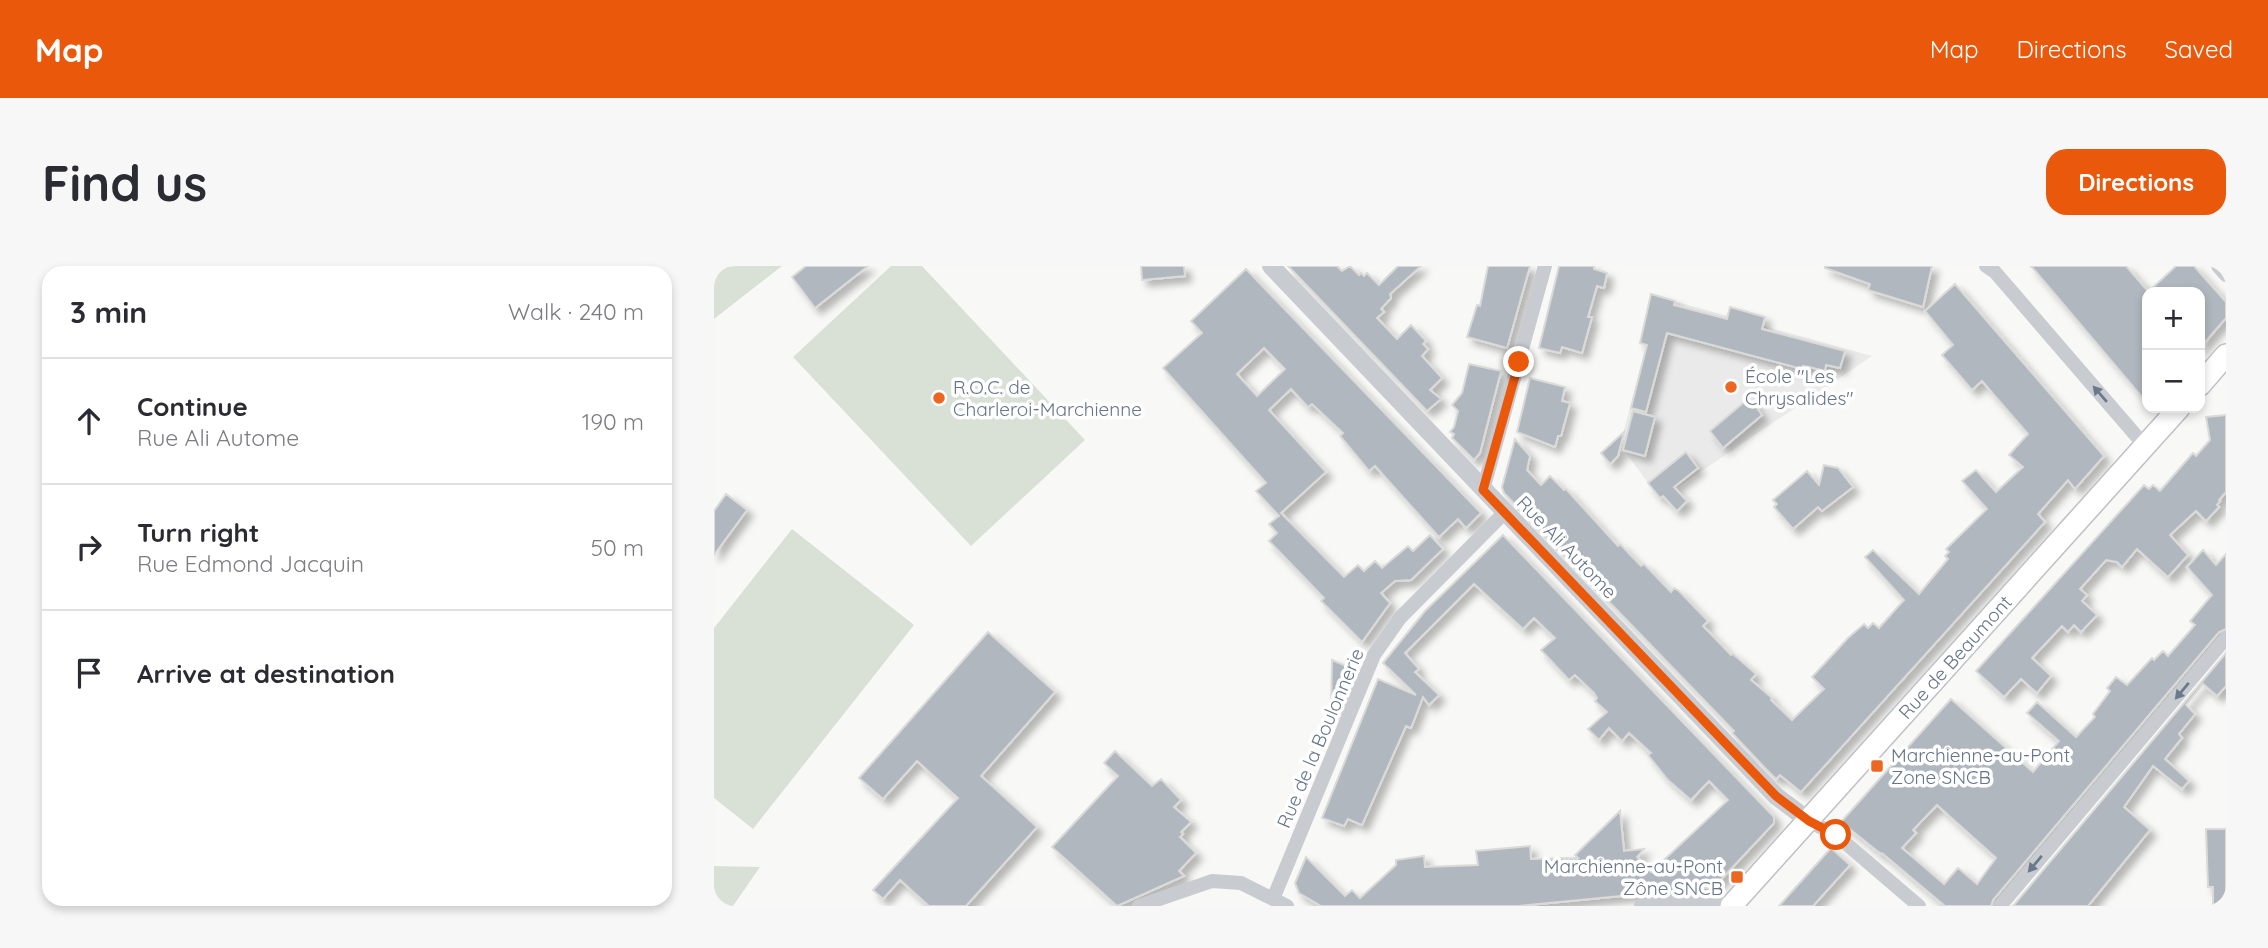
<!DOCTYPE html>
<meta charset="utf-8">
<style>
body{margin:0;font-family:Quicksand,sans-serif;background:#f7f7f7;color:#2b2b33}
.controls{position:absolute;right:21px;top:21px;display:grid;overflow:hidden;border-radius:14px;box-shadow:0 4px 10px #0003}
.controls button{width:63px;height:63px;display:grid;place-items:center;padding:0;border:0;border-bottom:2px solid #e1e1e2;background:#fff;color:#2b2b33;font:35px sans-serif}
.stop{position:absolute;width:21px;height:21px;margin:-16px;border:5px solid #ea580c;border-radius:50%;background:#fff}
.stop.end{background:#ea580c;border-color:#fff;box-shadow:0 2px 7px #0008}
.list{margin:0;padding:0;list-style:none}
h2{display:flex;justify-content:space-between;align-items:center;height:91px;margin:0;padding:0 28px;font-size:30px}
h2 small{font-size:23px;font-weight:400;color:#7c7c81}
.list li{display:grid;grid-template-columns:46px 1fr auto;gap:21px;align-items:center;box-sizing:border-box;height:126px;padding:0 28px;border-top:2px solid #e1e1e2}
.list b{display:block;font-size:26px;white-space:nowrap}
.list p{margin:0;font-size:23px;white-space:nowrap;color:#7c7c81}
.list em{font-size:23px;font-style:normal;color:#7c7c81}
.icon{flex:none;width:38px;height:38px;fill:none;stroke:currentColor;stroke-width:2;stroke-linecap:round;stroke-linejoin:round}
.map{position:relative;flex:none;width:1512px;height:640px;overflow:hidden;border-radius:21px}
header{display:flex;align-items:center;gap:42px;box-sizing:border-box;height:98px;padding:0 35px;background:#ea580c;color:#fff}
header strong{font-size:33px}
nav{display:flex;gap:38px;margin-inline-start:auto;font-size:24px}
.intro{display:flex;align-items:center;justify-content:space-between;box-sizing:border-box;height:168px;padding:0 42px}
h1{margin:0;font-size:49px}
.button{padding:18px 32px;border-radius:21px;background:#ea580c;color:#fff;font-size:24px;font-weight:700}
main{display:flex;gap:42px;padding:0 42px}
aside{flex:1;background:#fff;border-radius:21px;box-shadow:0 4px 10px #0003}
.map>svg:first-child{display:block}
</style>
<header>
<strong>Map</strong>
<nav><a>Map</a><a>Directions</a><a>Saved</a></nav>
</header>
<div class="intro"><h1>Find us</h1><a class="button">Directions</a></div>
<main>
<aside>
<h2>3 min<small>Walk · 240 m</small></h2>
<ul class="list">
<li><svg class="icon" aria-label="ahead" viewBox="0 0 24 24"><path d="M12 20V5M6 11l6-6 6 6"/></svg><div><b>Continue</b><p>Rue Ali Autome</p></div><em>190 m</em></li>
<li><svg class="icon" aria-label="right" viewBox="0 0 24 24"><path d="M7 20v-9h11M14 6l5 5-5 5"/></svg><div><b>Turn right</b><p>Rue Edmond Jacquin</p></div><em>50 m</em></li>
<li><svg class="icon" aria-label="arrive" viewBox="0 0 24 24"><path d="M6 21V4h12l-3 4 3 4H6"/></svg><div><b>Arrive at destination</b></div></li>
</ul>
</aside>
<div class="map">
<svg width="1512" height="640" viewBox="0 0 1512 640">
<defs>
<filter id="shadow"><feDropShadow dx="6" dy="6" stdDeviation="3.5" flood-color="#0004"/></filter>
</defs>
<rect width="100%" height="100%" fill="#f8f9f6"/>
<path fill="#e9eae9" d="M945,31L1158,90L946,233L906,179Z"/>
<path fill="#d9e1d7" d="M0,0H68L0,53Z
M177,0H208L371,174L257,280L79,91Z
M78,263L200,359L39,563L0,532V362Z
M0,600L46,601L19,640H0Z"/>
<path fill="#b0b7be" stroke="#dadad8" stroke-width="2" fill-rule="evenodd" filter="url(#shadow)" d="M92,0H154L101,42L78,11Z
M427,0H470L471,10L428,14Z
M574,0H623L628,5L636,0L645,9L647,7L650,10L653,7L665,19L684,0H707L676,28L677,32L667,43L670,46L663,52L683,73L697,59L712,75L709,78L714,83L708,90L728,112L716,124L727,133L713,145Z
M774,0H816L793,82L753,71L763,39L766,40Z
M845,0H880V3L893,7L890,22L883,20L874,51H878L868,87L848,81L846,87L825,82Z
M1111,0H1218L1209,41L1154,24L1156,18L1111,2Z
M1317,0H1412L1433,24V137Z
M1462,0H1480L1512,36V52L1486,82V26H1434Z
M532,3L767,247L752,262L744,253L725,271L661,200L655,205L626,170L629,167L598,138L594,141L577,123L555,144L612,206L567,247L630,311L644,299L650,305L661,295L668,302L694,280L699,285L716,269L729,283L697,314L681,315L667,327L676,337L648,376L607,335L610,332L555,275L563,267L555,258L565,250L542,225L552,217L449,102L488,67L477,55ZM550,82L571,103L543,130L523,108Z
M1241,18L1390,190L1361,223L1354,214L1324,248L1331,256L1087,526L1066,509L1062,513L1050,501L1018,467L1020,465L790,227L788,221L801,173L816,190L813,204L827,219L836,210L850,224L852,223L904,280L906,278L927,300L930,298L957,326L960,322L965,325L994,355L989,360L1017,389L1019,388L1042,408L1037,414L1058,432L1057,434L1078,454L1110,423L1098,411L1134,372L1150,358L1154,362L1159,357L1165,362L1190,334L1151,291L1159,284L1205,328L1234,293L1231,290L1235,286L1232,283L1273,243L1248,215L1262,204L1282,226L1309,201L1295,189L1314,168L1268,115L1258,124L1228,89L1239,79L1211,45Z
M937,28L961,35L960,39L1013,53L1016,41L1051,51L1048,63L1131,85L1126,102L1112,99L1111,105L1095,101L1089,100L1088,103L953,67L932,146L917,142L933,79L926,77Z
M755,98L787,105L766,187L760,194L738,172L740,168L736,166L740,161L744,145L738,139L748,127Z
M816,112L851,121L848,135L856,137L847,170H844L841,181L803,166Z
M1035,132L1048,149L1009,182L996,165Z
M919,145L941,151L931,190L909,184Z
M1512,149V226L1505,234L1506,235L1503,239L1505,241L1492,255L1482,245L1456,269L1474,289L1454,311L1423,283L1408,301L1403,296L1392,294L1366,323L1373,329L1368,335L1383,349L1367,366L1360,359L1354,366L1348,360L1318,392L1337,410L1323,427L1307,413L1290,431L1262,405L1430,219L1435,223L1439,219L1446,225L1479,187L1482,190L1496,174L1492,151Z
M910,166L904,190L896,198L887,187Z
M972,186L984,202L960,221L973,235L963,245L949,230L946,232L934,217Z
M1110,199L1124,202L1139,221L1108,245L1104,241L1079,263L1060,241L1063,238L1059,234L1093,205L1105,219Z
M12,228L33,244L0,289V245Z
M789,269L1060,551V557L1000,621L804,640H607L585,627L581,617L592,591L631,630L638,624L646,632L682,599V594L710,590L711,601L764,599L762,585L816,580L817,593L864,592L861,589L906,545L910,585L930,583L923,591L937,606L1014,534L995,515L977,534L954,514L934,489L937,487L915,467L908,475L895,462L885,474L874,463L893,446L881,435L883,432L880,427L861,409L855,414L827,384L841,372L820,352L809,363L760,318L691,387L705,403L701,406L725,429L715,439L709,431L697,462L692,460L648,559L634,553L630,560L608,552L664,413L702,429L669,397L711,345Z
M1489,284L1502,299L1512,288V363L1505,366L1279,634L1277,640H1231L1168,587L1167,588L1127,556L1237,433L1319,506L1345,475L1313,447L1323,436L1362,471L1381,451L1379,448L1396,425L1393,422L1402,411L1413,419L1438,392L1440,394L1449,385L1454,390L1481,359L1476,355L1498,329L1473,301ZM1223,539L1282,592L1263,618L1244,602L1230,618L1188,582L1202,567L1199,564Z
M274,366L341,426L267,510L323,561L252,640H215L186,614L169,633L159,624L244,532L203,495L169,533L145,512Z
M1512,387V420L1503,430L1489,418L1472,439L1481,448L1465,468L1468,472L1451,493L1475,515L1468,523L1439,500L1410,541L1436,564L1374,640H1299Z
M618,394L637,402L618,449H617Z
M401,485L438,520L447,513L467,534L460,541L477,556L467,566L469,568L466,571L482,587L465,605L470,610L403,640L338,581L404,510L390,497Z
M1492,563H1512V640H1499V621H1494Z
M1117,582L1136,599L1099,640H1065Z"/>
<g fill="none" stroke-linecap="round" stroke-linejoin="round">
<defs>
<path id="secondary" d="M1486,119L1512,89
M1017,640L1465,142"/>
</defs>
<use href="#secondary" stroke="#bdc0c6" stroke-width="24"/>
<path stroke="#c8cbcf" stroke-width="14" d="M1272,0L1281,6L1431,180
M1504,0L1512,9
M769,224L831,0
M1095,555L1122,569L1205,640
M559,633L660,389L686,352L791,246
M425,640L498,615L527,617L573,640
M927,640L992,633L1014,640
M1286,640L1512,372"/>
<path stroke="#c8cbcf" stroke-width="18" d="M557,0L1062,530L1095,555"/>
<use href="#secondary" stroke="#fff" stroke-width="21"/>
</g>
<defs><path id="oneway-solid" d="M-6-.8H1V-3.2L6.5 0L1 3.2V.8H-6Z" transform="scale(1.75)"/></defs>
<g fill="#6b798c">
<use href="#oneway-solid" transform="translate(1386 128) rotate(-131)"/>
<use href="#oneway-solid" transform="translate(1468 425) rotate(130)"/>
<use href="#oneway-solid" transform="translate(1321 598) rotate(130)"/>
</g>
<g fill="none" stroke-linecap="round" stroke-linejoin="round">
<path stroke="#ea580c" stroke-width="9" d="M805,96L769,224L1062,530L1095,555L1122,569"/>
</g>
<g fill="#ed6721" stroke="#fff" stroke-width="2.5">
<circle cx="1017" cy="121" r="7"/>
<circle cx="225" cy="132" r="7"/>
<rect x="1156" y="493" width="14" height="14" rx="3.5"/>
<rect x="1016" y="604" width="14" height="14" rx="3.5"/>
</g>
<g text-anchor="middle" stroke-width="7" stroke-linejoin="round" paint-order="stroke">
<g font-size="19" fill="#667589" stroke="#fff" text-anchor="start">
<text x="1031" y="117">École "Les<tspan x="1031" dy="22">Chrysalides"</tspan></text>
<text x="239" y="128">R.O.C. de<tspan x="239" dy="22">Charleroi-Marchienne</tspan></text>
<text x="1177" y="496">Marchienne-au-Pont<tspan x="1177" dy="22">Zone SNCB</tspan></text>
<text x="1009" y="607" text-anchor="end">Marchienne-au-Pont<tspan x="1009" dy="22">Zône SNCB</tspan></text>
</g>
<g font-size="19" fill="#667589" stroke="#fff">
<text transform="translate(853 281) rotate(46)" y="7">Rue Ali Autome</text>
<text transform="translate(1241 391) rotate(-48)" y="7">Rue de Beaumont</text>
<text transform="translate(606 472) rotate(-67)" y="7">Rue de la Boulonnerie</text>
</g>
</g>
</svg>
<div class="controls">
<button>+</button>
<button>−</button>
</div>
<div class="stop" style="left:1122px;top:569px"></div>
<div class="stop end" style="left:805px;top:96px"></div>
</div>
</main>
